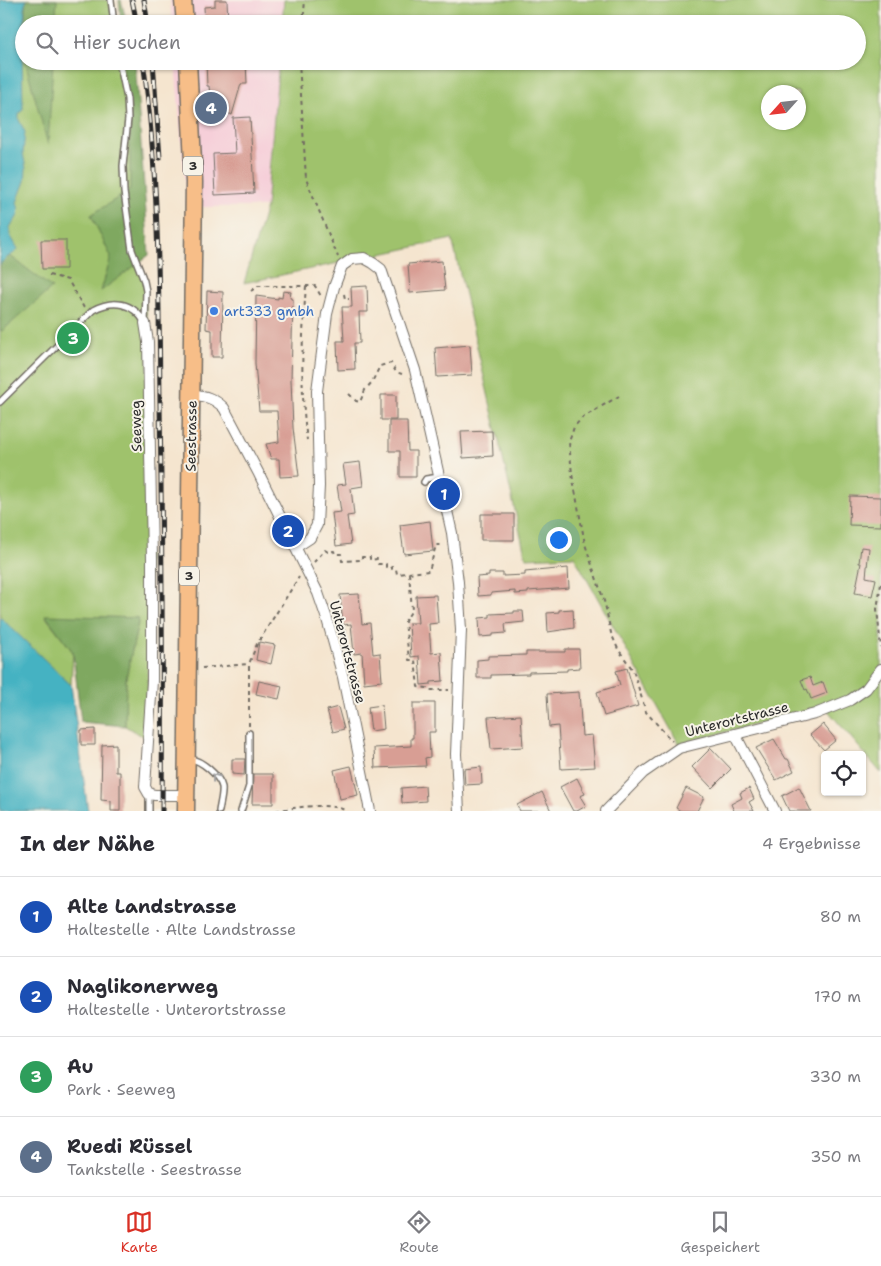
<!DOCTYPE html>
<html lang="de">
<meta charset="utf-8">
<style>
body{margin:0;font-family:"Shantell Sans",sans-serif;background:#f7f7f7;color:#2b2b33}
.controls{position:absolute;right:15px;bottom:15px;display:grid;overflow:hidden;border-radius:5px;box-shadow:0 1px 4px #0004}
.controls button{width:45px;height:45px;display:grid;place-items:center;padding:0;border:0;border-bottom:1px solid #e1e1e2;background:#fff;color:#2b2b33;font:25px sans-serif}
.compass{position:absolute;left:761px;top:85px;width:45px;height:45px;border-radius:50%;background:#fff;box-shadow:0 1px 4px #0004;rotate:243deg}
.you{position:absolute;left:558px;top:539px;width:18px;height:18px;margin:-12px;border:4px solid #fff;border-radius:50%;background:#1a73e8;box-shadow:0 0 0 8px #1a73e833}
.badge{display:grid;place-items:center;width:32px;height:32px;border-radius:50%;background:#d93025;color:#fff;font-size:16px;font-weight:700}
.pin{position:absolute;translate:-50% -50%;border:2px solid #fff;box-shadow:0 1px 5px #0006}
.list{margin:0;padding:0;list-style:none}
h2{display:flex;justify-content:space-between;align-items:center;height:65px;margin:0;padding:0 20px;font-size:21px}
h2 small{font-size:16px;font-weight:400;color:#7c7c81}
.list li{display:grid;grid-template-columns:32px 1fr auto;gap:15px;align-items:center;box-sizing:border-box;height:80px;padding:0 20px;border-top:1px solid #e1e1e2}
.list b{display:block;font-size:19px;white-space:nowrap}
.list p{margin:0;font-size:16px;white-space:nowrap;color:#7c7c81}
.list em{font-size:16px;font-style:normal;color:#7c7c81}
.icon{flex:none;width:28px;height:28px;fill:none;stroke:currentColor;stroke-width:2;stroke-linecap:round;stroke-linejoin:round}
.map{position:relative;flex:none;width:881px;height:811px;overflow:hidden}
.search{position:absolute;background:#fff;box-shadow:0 1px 4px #0004;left:15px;right:15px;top:15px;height:55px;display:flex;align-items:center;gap:12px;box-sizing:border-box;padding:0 18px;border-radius:28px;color:#7c7c81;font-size:19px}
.sheet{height:385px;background:#fff}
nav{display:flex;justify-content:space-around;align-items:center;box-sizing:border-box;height:70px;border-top:1px solid #e1e1e2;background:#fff;font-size:14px;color:#7c7c81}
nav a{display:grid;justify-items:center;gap:2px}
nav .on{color:#d93025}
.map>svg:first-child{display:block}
</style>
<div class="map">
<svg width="881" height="811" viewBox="0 0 881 811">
<rect width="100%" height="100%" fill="#f7f3e8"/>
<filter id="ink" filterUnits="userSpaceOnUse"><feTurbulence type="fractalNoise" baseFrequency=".02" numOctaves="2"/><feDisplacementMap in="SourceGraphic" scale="10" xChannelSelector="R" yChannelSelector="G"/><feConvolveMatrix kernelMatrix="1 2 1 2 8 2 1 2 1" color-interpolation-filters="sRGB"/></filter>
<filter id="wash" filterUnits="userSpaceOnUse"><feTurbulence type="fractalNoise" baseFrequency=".0096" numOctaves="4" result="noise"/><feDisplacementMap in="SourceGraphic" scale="20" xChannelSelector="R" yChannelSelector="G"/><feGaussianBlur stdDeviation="1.12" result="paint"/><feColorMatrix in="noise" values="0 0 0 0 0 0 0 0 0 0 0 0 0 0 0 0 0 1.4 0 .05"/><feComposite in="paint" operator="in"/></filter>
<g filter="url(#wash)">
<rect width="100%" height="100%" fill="#f5e5cf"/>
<path fill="#f6cfd9" d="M170,0H284L282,24H172Z
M175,61H279L266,207H187Z"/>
<path fill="#9fc26c" stroke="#65764c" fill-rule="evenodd" d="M0,0H113L117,24H24V61H122L134,116L139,263L144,281L148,332V739L125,726L126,678L139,618L45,616L73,652L71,685L57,672L0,667Z
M284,0H881V773L825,707L679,744L574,556L526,558L452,239L244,283L266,207L279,61H857V24H282ZM768,92H798V122H768Z"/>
<path fill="#7fa860" stroke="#556a46" d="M27,0H57L55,24H25V4Z
M119,0H121L127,24H121Z
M25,61H53L48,145Z
M122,61H135L149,255L101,291L111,257L91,215L130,190V109Z
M9,255L52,288L2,331L0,330V265L5,257Z
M45,615L139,618L126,678L125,726L81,722L73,652Z"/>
<path fill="#45b2c2" stroke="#386e76" d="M0,0H27L25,4L22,50L23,109L19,114V120L25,132L23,153L26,169L25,181L17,202C21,214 17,218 10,227V235L18,249C12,257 6,255 0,265Z
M0,617L71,685L88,811H0Z"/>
<g id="blocks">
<path fill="#d89e94" d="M215,0H227L228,24H205L204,7L215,6Z
M206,61H246L247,84H241L232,115L211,104L209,86H207Z
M250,117L254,193L215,195L213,154L235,153L233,118Z
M41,240H66V269H42Z
M442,261L445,290L410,293L408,264Z
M367,286L368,312H359L360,343H354L355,369L338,370L337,341H344L342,307H352L351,287Z
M207,291L223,292L222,357H212V330L206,329Z
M283,291L291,292L290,298L293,299L291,380L293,428L299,476L280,477L279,459H271L266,444L279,442L277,411H259L255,363L256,296L278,299V297L282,298Z
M470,345L472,375L437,377L435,348Z
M381,395H396V420H381Z
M389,421H407L408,451H416V477H400V451H389Z
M492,431L493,456L463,458L461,432Z
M360,462L363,486L351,488L354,515L347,516L351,544L336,546L332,513L341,512L337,485L346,484L343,464Z
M850,496L881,497V526L849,525Z
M481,514H514V540H481Z
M430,521L433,551L404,554L400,525Z
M861,547L869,548L866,577L876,579L872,596L855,593L861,563H859Z
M568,568L569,588L528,591V593L515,594V591L491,593V595L478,596L477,577L489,576V573H503V576L525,575V572Z
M359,594L362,624L370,623L373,654L380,653L382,681L364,683L362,653L354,654L351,624L343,625L340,595Z
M436,595L438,623L429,624L431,653L441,652L443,681L431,682V684L421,685L419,656L411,657L409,623H418L416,596Z
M573,609L574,628L548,632L547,613L559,612V610Z
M514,611H523L524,622L505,624L506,633L493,634V636L480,637L479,618L490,617V614L514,613Z
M259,642L275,645L271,664L256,660Z
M565,649H579L580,668L567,669V671L529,672V674L491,675V678H477V660L488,659V656L526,655V652H565Z
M627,668L638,706L604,716L597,692L620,685L616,671Z
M810,677L813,686L823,682L827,693L811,699L807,689L805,690L801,680Z
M259,681L282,686L279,699L256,694Z
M579,692L582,736L592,735L595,767L561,769L558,726L549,727L547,694Z
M413,703H435V732H429L430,757L425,758L426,766L375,768L374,748L411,746V738H413Z
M382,705L384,729L371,731L368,707Z
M338,707L344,729L333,732L327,710Z
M521,715L523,747L491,749L488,717Z
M823,724L836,740L824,750L810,735Z
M95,729V745H81V730Z
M774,739L786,759H788L794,771L776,780L756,748Z
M116,744V772H120V811H111V801L101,800L102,745Z
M711,748L731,769L712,788L692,767Z
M232,759H245L244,775L232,774Z
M351,766L358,795L340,799L334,770Z
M481,767L482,784L465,785L464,769Z
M253,774H273V804H252Z
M577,778L585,794L580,796L586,806L577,811H573L560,787Z
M425,786L426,801L402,803L401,788Z
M799,787L811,811H789L782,796Z
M686,788L704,797L697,811H681L676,808Z
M749,788L754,799L749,802L754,811H734L731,804L742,798L740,793Z
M542,792L551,811H520L517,805Z"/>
</g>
</g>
<g filter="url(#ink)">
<use href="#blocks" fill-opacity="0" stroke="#726c64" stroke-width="1"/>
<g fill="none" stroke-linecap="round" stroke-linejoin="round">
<defs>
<path id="lane" d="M111,0L114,24
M119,61L127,99L128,119L123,166L124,192L132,250L144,281L146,291L145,323
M0,402L93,310C113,299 133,302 145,323
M424,482L426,479L439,477
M190,759C201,760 219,775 222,787C223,794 220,804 219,811
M149,794V811
M241,811L249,786V733"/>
<path id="street" d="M145,323L148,342L152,559V681L145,787L149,794L155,795H186
M191,394C205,396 214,398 224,408L259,474L318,593L327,619L343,677L370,811
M296,547L310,538L317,525L319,486L317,391L327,314L334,287L342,266L352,259L364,258L373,263L381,269L415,370L452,533L458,582L461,630L456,754L459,811
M735,734L775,811
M606,811L643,773L679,748L815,714L850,700L866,689L881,669"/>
<path id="primary" d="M183,0L185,24
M186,811L194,182L188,61"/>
</defs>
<use href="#lane" stroke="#726c64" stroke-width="8"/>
<use href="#street" stroke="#726c64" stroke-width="12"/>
<use href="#primary" stroke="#726c64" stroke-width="19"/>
<path stroke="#726c64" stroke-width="2" stroke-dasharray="4 4" stroke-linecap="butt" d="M303,24L305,0
M299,61L306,179L338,257
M49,275L68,280L84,308
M306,286C302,337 300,389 307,440
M251,291L258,286H315L321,296
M344,294L345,299H349
M349,394L356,401L360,402L365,390L372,382L380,366L391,363L396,372L402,374
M619,396L582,418L574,427L569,442L572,474L585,544L605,604L611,633L618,649L633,670L646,712L672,741
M314,562L325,550L328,552L334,551L335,554H341L342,561L362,560V557H370V560L377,559L378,564H386V567H392V569H396L397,574L429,571L436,545H441
M409,573L412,610L405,621L409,660H415L418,687L427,688L429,690H449
M881,584L877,609L881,648
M335,611L339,610L360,692H356
M202,668L249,664
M249,726V664L257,644L299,577
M276,811C296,807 329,802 347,811"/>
<use href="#lane" stroke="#fff" stroke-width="5"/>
<use href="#street" stroke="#fff" stroke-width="10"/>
<use href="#primary" stroke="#f7be88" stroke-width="16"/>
<defs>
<path id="rail" d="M132,0L137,24
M144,0L148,24
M143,61C159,174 159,290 160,404C162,540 163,675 162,811
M153,61L160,158"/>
</defs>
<use href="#rail" stroke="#2b2b2b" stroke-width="5"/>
<use href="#rail" stroke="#f7f3e8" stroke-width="3" stroke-dasharray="9" stroke-linecap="butt"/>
</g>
<defs><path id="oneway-chevron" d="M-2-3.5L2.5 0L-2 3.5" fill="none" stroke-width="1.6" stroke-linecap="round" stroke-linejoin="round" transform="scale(1.25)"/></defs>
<use stroke="#a0a0a0" href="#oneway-chevron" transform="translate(215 777) rotate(-128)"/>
</g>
<circle fill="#3f7fe0" stroke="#f7f3e8" stroke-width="2" cx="214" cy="311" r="5"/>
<g text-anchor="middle" stroke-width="4" stroke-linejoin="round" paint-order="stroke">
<g fill="#f7f3e8" stroke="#686764" stroke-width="1">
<rect x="183" y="156.5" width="20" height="19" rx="4"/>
<rect x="179" y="566.5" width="20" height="19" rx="4"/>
</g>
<g font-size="12" font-weight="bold" fill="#2b2b2b">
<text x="193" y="170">3</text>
<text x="189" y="580">3</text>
</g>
<g font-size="14" fill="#366cbe" stroke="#f7f3e8" text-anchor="start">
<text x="224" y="316">art333 gmbh</text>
</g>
<g font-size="14" fill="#2b2b2b" stroke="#f7f3e8">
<text transform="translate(136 426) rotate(-91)" y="5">Seeweg</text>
<text transform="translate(191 436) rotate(-89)" y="5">Seestrasse</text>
<text transform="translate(348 652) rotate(75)" y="5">Unterortstrasse</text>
<text transform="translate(737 719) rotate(-14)" y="5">Unterortstrasse</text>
</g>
</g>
</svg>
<div class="controls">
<button><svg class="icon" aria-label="locate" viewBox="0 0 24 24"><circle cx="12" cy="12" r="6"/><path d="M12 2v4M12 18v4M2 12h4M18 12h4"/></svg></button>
</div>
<svg class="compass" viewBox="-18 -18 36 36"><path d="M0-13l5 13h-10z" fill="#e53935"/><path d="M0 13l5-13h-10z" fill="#7c7c81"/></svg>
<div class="you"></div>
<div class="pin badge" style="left:444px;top:494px;background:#1a4fb4">1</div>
<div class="pin badge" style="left:288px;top:531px;background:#1a4fb4">2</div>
<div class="pin badge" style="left:73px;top:338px;background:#2e9e5b">3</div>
<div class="pin badge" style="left:211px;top:108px;background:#5c6f8a">4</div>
<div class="search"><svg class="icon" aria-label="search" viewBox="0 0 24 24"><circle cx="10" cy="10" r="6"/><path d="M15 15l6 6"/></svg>Hier suchen</div>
</div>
<section class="sheet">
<h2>In der Nähe<small>4 Ergebnisse</small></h2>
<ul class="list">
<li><span class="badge" style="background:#1a4fb4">1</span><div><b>Alte Landstrasse</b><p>Haltestelle · Alte Landstrasse</p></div><em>80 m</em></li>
<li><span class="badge" style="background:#1a4fb4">2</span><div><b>Naglikonerweg</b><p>Haltestelle · Unterortstrasse</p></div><em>170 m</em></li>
<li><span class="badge" style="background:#2e9e5b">3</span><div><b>Au</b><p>Park · Seeweg</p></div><em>330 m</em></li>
<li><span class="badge" style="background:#5c6f8a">4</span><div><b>Ruedi Rüssel</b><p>Tankstelle · Seestrasse</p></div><em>350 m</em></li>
</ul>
</section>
<nav>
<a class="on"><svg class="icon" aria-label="map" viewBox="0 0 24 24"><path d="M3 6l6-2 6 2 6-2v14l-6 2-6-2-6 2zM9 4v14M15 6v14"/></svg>Karte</a>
<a><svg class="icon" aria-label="directions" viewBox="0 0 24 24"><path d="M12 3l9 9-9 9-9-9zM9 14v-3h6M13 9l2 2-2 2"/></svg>Route</a>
<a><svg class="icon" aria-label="saved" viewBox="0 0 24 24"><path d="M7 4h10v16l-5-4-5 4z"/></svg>Gespeichert</a>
</nav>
